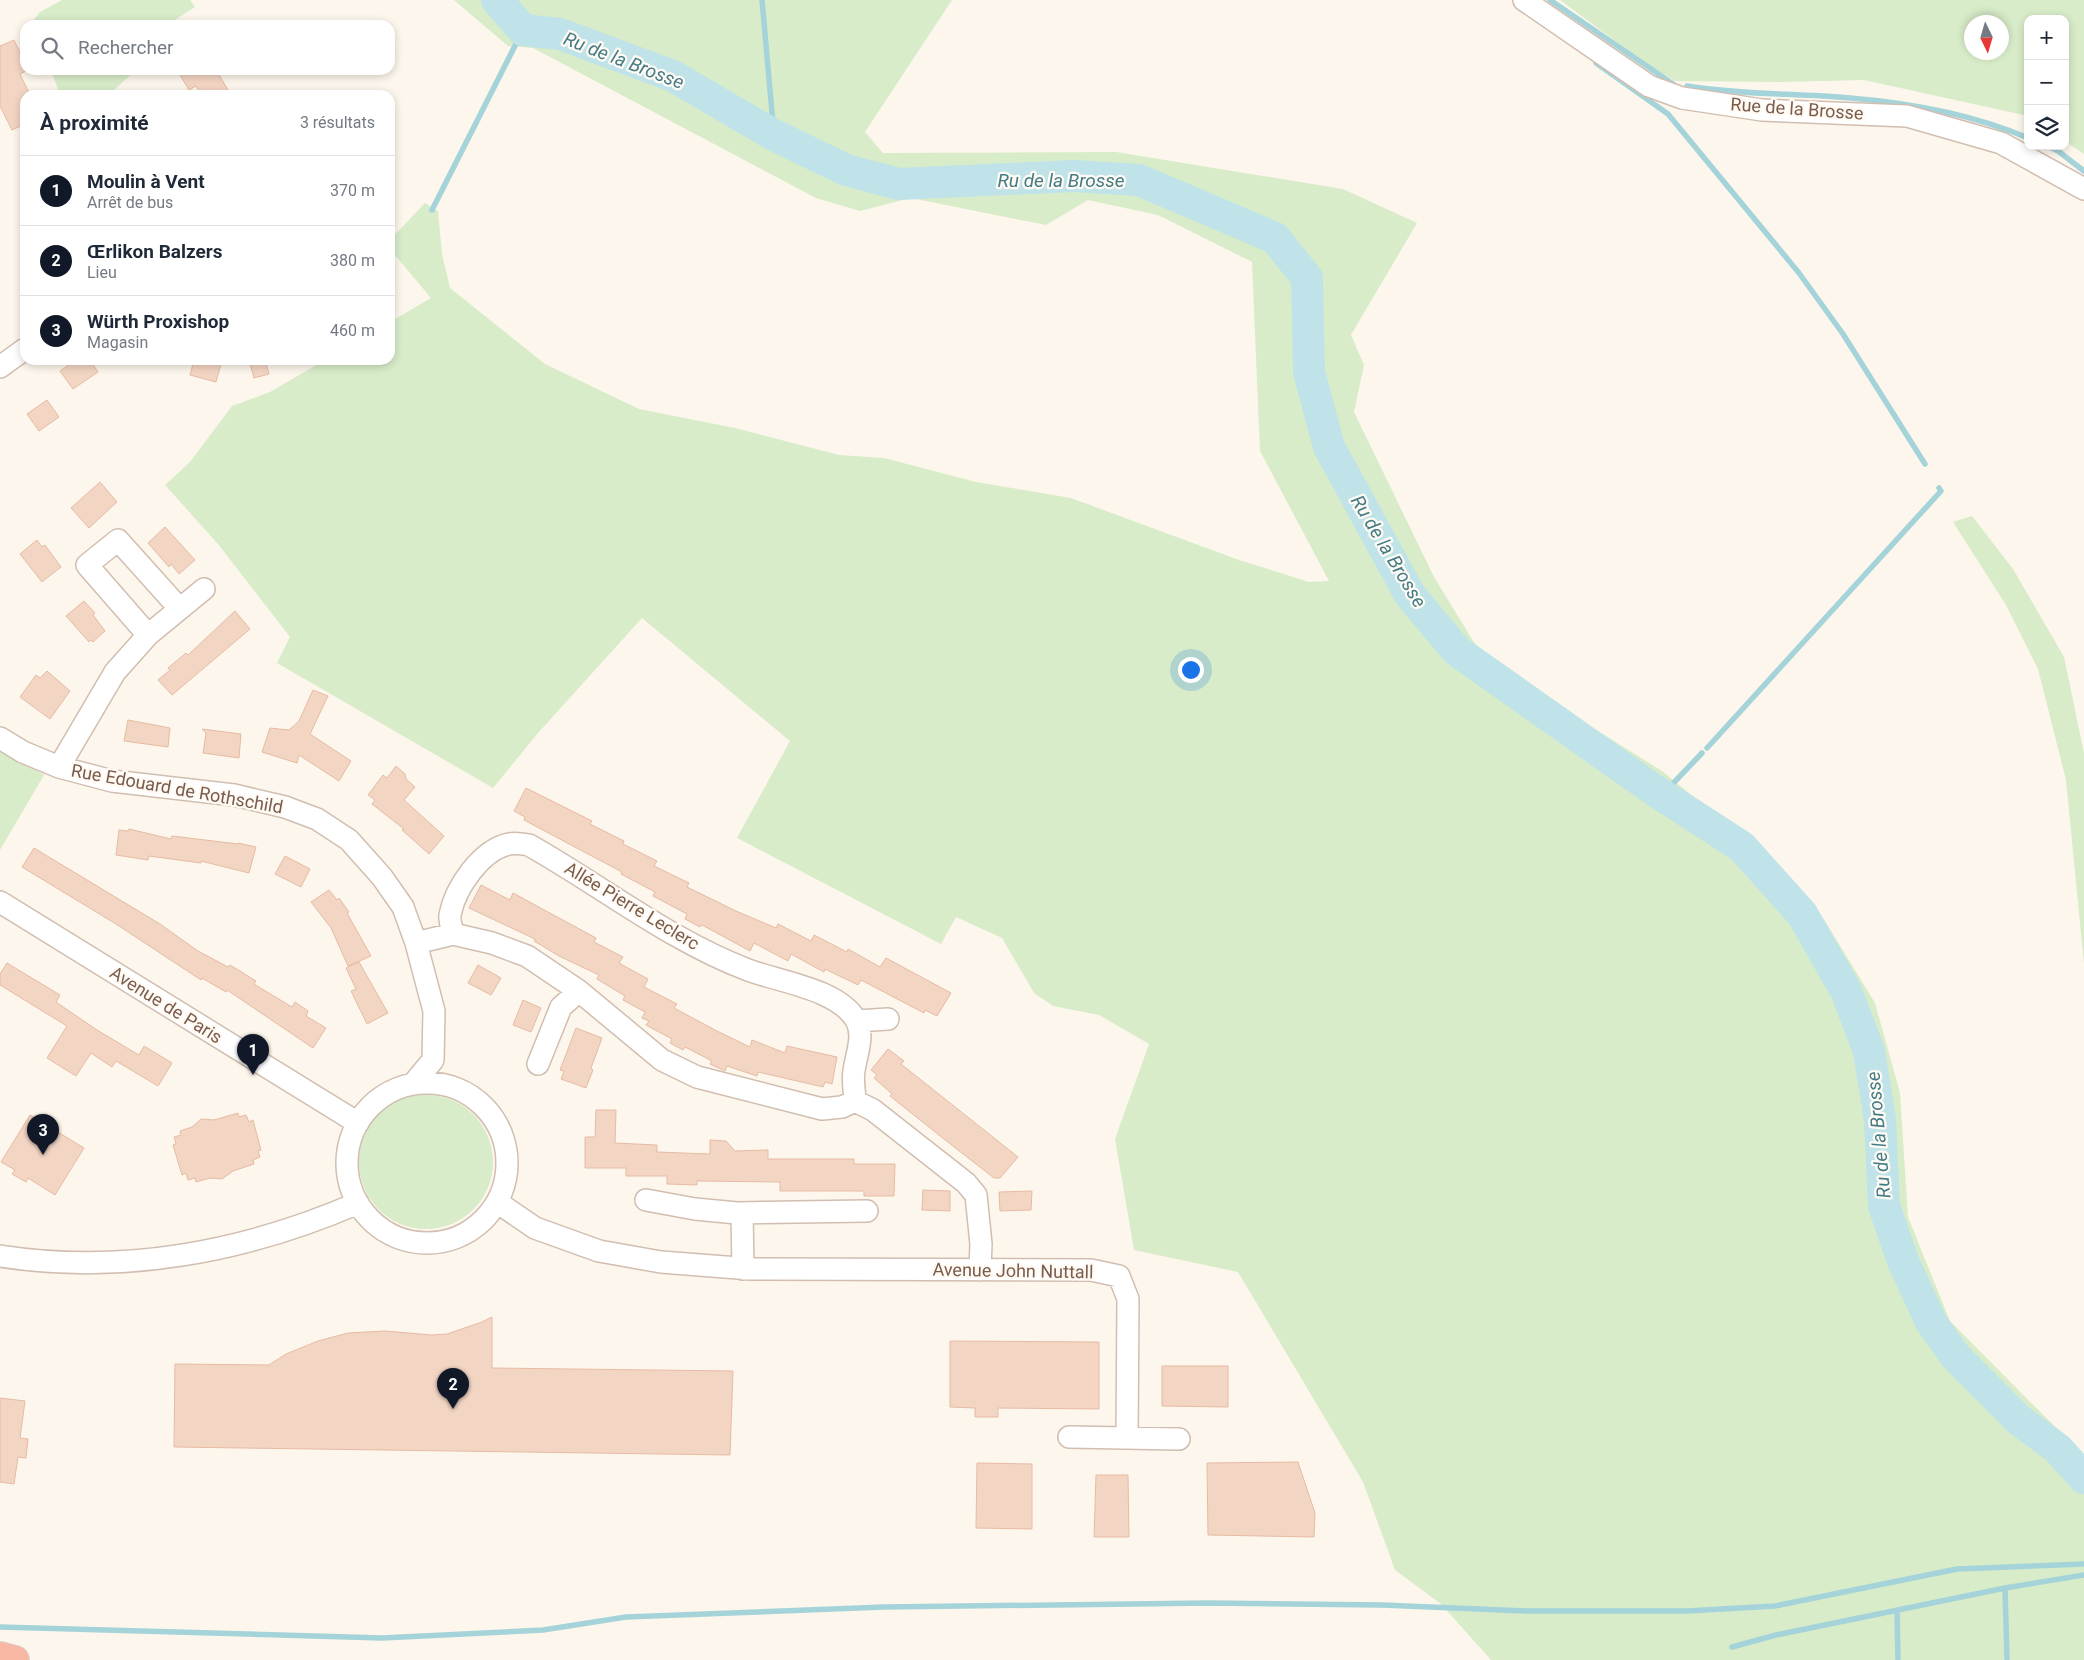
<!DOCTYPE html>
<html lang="fr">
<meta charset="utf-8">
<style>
body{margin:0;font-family:Roboto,sans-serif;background:#f6f6f7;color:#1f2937}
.controls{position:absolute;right:15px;top:15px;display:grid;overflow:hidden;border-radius:10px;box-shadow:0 2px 8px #0003}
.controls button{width:45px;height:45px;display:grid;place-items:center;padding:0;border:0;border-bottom:1px solid #e0e1e3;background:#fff;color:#1f2937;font:25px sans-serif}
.compass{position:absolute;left:1964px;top:15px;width:45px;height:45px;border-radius:50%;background:#fff;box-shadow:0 2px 8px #0003;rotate:175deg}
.you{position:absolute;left:1190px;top:669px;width:18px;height:18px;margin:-12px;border:4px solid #fff;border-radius:50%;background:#1a73e8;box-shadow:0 0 0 8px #1a73e833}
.badge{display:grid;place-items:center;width:32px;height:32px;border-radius:50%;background:#111827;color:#fff;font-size:16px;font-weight:700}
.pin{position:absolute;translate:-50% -41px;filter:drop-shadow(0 1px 2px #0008)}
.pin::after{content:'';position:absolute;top:26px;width:18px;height:15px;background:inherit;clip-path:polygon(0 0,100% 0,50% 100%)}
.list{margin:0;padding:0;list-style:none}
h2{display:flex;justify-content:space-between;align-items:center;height:65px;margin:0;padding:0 20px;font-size:21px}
h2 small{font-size:16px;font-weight:400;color:#747a83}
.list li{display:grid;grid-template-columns:32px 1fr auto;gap:15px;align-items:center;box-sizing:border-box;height:70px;padding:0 20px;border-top:1px solid #e0e1e3}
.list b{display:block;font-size:19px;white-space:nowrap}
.list p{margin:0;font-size:16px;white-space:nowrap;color:#747a83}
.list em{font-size:16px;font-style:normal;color:#747a83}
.icon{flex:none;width:28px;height:28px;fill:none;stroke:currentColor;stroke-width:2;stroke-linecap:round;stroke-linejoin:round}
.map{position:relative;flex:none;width:2084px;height:1660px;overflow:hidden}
.search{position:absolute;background:#fff;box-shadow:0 2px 8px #0003;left:20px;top:20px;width:375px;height:55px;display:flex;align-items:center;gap:12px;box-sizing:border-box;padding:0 18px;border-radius:15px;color:#747a83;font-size:19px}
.panel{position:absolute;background:#fff;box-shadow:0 2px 8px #0003;left:20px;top:90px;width:375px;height:275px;border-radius:15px}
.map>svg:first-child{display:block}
</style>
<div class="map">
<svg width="2084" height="1660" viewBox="0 0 2084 1660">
<rect width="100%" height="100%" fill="#fdf6ec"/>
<path fill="#d8ecc9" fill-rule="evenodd" d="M62,0H190L195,7L167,25H33L32,22L40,12Z
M454,0H952L865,132L883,153L1116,152L1343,189L1417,223L1351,335L1364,365L1354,412L1434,577L1475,644L1539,694L1662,771L1766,856L1825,921L1875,1003L1900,1093L1908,1217L1950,1321L2084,1456V1660H1491L1441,1604L1395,1570L1363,1482L1238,1272L1134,1250L1115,1139L1149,1044L1099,1015L1053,1006L1034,993L1002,938L956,917L941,944L737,838L790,741L642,618L538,733L493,788L277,663L290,637L218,544L165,485L190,462L232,406L270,392L325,360H390V322L431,298L390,249V240L425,203L438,211L442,254L450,288L545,364L639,409L735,428L839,455L884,458L976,482L1071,498L1239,560L1309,582L1329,581L1260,451L1252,262L1158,215L1088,200L1046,225L911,198L860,211L816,198L533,48L508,46Z
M1560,0H2084V154L2065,141V19H2028V116L1864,80L1781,82L1675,81L1645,63ZM1972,22H2002V52H1972Z
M51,70H136L115,89L113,95H60Z
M1972,516L2013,569L2064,657L2084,753V964L2066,780L2038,669L2006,605L1953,522Z
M0,749L44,775L0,850Z
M359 1162a67 67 0 1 1 134 0a67 67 0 1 1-134 0Z"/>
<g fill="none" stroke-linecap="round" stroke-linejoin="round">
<path stroke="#a5d3da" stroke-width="5.5" d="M762,0L774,135
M1550,0L1673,84
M1596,63L1668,114L1799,273L1843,334L1925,464
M1687,86C1741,95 1795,93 1850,98C1910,103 1972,114 2028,138
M2048,146L2058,151L2084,171
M432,210L523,30
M1707,748L1941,491L1939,488
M1662,795L1702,753
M2005,1588L2007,1659
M1897,1611L1898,1660
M0,1627L382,1638L543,1630L626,1617L884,1607L1209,1603L1382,1605L1527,1611H1687L1775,1606L1957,1569L2084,1564
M1732,1647L1776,1635L2005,1588L2084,1575"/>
<path stroke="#bfe3e8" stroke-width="32" d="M497,0L523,30L560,34L673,76L774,135L846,170L899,184L1074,176L1139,180L1275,238L1307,278L1309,372L1329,447L1410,595L1457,651L1654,790L1742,847L1802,914L1846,991L1869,1051L1880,1120L1884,1206L1903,1261L1931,1322L1956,1357L2019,1420L2058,1449L2084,1478"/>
</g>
<path fill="#f3d5c3" stroke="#e6bba3" d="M14,40L25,63V70H28L20,74L30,95H25V124L12,130L0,106V46Z
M177,70H223L218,73L231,95H202L196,86L189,90Z
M76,360H90L98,372L73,389L60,371Z
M194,360H222L216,382L190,375Z
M249,360H265L269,374L254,378Z
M47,400L59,417L39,431L27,414Z
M100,482L117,502L89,528L71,508Z
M165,527L195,560L179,574L171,564L169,567L148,543Z
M37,540L42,547L45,545L61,567L42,582L20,554Z
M84,601L95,613L93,615L105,631L93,642L91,640L89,642L66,616Z
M235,611L250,629L172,695L158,680L170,670L168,668L186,653L188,655Z
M47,671L70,691L50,719L20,697L36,675L40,678Z
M313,690L328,696L310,734L351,761L339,781L299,755L297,763L262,752L270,728L289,730L299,721Z
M128,720L170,728L168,747L124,741Z
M202,729L241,734L239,758L203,753L206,733Z
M396,766L405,774L406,779L415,787L404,800L444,836L429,854L402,830L404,829L372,804L375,800L368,795L383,775L387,778Z
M526,788L592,821L590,824L624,841L623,844L657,861L654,866L689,883L687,887L736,911L776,928L778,924L811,941L814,935L847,952L848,949L880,967L886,958L951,993L937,1016L925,1010L924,1013L861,980L858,985L825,969L824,972L791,954L788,961L754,943L750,951L702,925L700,927L685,919L687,914L653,896L655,892L621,874L622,872L524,820L525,817L514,811Z
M129,829L171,839L172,836L238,844V843L256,847L249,873L201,861V863L149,856L148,860L116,855L119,830L128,831Z
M34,848L160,924L198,951L228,967L230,965L256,981L254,984L292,1007L295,1002L308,1011L306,1016L326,1028L313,1048L227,990L226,992L202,978L201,980L116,924L22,867Z
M285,856L310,869L301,887L275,874Z
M481,885L510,900L513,893L596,938L594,942L623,957L619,963L648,979L644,987L677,1004L674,1008L717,1031L750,1047L752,1040L785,1053L787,1046L837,1057L832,1084L825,1082L823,1087L758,1072L757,1076L727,1066L725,1071L710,1064L712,1061L685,1047L683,1050L670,1043L672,1039L646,1025L649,1021L642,1018L645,1012L623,1000L625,996L597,979L599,975L559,956L534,941L535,939L469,908Z
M329,890L337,900L339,898L349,912L347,913L371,956L348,966L331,928L311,902Z
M359,962L388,1013L367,1024L351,991L356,989L346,968Z
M7,963L60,995L56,1002L97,1030L139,1055L144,1046L172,1063L158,1086L116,1061L112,1067L91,1053L76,1076L47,1058L67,1026L0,985V974Z
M478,965L501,978L491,995L468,983Z
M523,1000L541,1008L531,1032L513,1025Z
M576,1028L602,1038L591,1068L593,1070L586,1088L561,1079L564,1071L560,1070Z
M888,1049L904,1061L901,1064L1018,1157L1000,1178H994L949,1143L890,1096L892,1094L874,1078L877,1075L871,1070Z
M596,1110H616L615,1143L657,1145V1152L710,1154V1140L726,1141L735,1151L768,1150V1159H854V1164H895L894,1196H864V1191H780V1182L697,1181V1185L667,1184V1176H626V1168H585V1137H595Z
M238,1113L239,1117L246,1115L249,1122L253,1120L261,1150L258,1151L260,1157L253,1160L254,1164L233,1171L222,1179L210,1178L196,1182L195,1178L188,1180L186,1173L182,1175L173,1145L176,1144L174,1137L181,1135L180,1131L192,1127L201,1119L214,1120Z
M30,1115L84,1148L55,1195L28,1178L26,1182L12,1174L15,1170L1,1162Z
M923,1190L950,1191V1211L922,1210Z
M1032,1191L1031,1210L1000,1211L999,1192Z
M492,1317V1368L733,1371L730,1455L174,1447L175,1364L269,1365L286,1354L318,1341L348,1333L385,1331L432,1335L447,1334L482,1322Z
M950,1341L1099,1342V1409L998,1408V1417H975V1408L950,1407Z
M1162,1366H1228V1407L1162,1406Z
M0,1398L25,1401L20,1438L28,1439L26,1458L18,1457L14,1484L0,1482Z
M1298,1462L1315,1513L1314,1537L1208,1535L1207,1463Z
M977,1463L1032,1464V1529L976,1528Z
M1096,1475H1128L1129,1537H1094Z"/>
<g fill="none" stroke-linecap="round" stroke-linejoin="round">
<defs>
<path id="street" d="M1524,0L1649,86L1682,98L1762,110L1907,116L2001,143L2084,189
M0,367L25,349
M148,635L87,565L118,540L179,608
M0,738L23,752L59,767L112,781L234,795L285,807L317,819L349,840L382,877L403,907L416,943L434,1011L433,1060L413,1084
M59,767L115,672L148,635L204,589
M0,902L358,1123
M453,934C452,928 449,920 450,915C455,888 481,850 509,844C515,843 523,844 529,845C602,886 669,940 748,970C780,982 838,989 856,1020C865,1035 856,1055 854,1071C852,1081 855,1092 855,1101
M416,943L453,934L492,943L527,956L579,991L662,1060L697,1077L822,1109L842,1107L855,1101L873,1110L966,1183L976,1195L981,1244L980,1270
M857,1021L888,1019
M538,1064L561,1007L579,991
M347 1163a80 80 0 1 1 160 0a80 80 0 1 1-160 0Z
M646,1200L695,1209L737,1213L867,1211
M497,1202L535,1228L599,1251L661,1262L751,1269L1091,1270L1119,1276L1128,1299L1127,1438
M742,1213L743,1269
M0,1256C122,1275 245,1252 358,1203
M1069,1437L1179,1439"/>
<path id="highway" d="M0,1656L15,1660"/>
</defs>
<use href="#street" stroke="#d1beb0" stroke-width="24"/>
<use href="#highway" stroke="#dad1cd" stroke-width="30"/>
<use href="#street" stroke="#fff" stroke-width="21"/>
<use href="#highway" stroke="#f7b7a3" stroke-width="28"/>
</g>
<g text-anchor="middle" stroke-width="4.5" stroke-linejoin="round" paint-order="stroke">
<g font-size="18" fill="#7a5c4d" stroke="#fffaf3">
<text transform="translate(1797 109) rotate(4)" y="6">Rue de la Brosse</text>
<text transform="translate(177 789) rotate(10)" y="6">Rue Edouard de Rothschild</text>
<text transform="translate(632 906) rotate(31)" y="6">Allée Pierre Leclerc</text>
<text transform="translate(166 1005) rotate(32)" y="6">Avenue de Paris</text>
<text transform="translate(1013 1271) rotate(1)" y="6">Avenue John Nuttall</text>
</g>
<g font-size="19" font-style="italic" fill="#437c86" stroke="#fffaf3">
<text transform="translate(624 60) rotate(21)" y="7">Ru de la Brosse</text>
<text x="1061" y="187">Ru de la Brosse</text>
<text transform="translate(1389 551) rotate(59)" y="7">Ru de la Brosse</text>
<text transform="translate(1878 1135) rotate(-95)" y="7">Ru de la Brosse</text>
</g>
</g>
</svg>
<div class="controls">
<button>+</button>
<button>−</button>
<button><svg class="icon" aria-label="layers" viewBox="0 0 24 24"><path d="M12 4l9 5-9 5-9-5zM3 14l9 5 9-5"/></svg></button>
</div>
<svg class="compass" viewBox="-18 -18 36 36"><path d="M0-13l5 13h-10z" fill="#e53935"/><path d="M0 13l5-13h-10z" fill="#747a83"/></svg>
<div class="you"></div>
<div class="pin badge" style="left:253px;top:1075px">1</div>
<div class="pin badge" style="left:453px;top:1409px">2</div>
<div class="pin badge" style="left:43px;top:1155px">3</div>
<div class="search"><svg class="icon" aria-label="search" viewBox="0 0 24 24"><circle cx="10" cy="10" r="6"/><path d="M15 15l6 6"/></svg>Rechercher</div>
<section class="panel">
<h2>À proximité<small>3 résultats</small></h2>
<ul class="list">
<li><span class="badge">1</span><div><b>Moulin à Vent</b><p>Arrêt de bus</p></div><em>370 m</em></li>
<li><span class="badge">2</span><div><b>Œrlikon Balzers</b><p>Lieu</p></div><em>380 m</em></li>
<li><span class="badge">3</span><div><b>Würth Proxishop</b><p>Magasin</p></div><em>460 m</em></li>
</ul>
</section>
</div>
